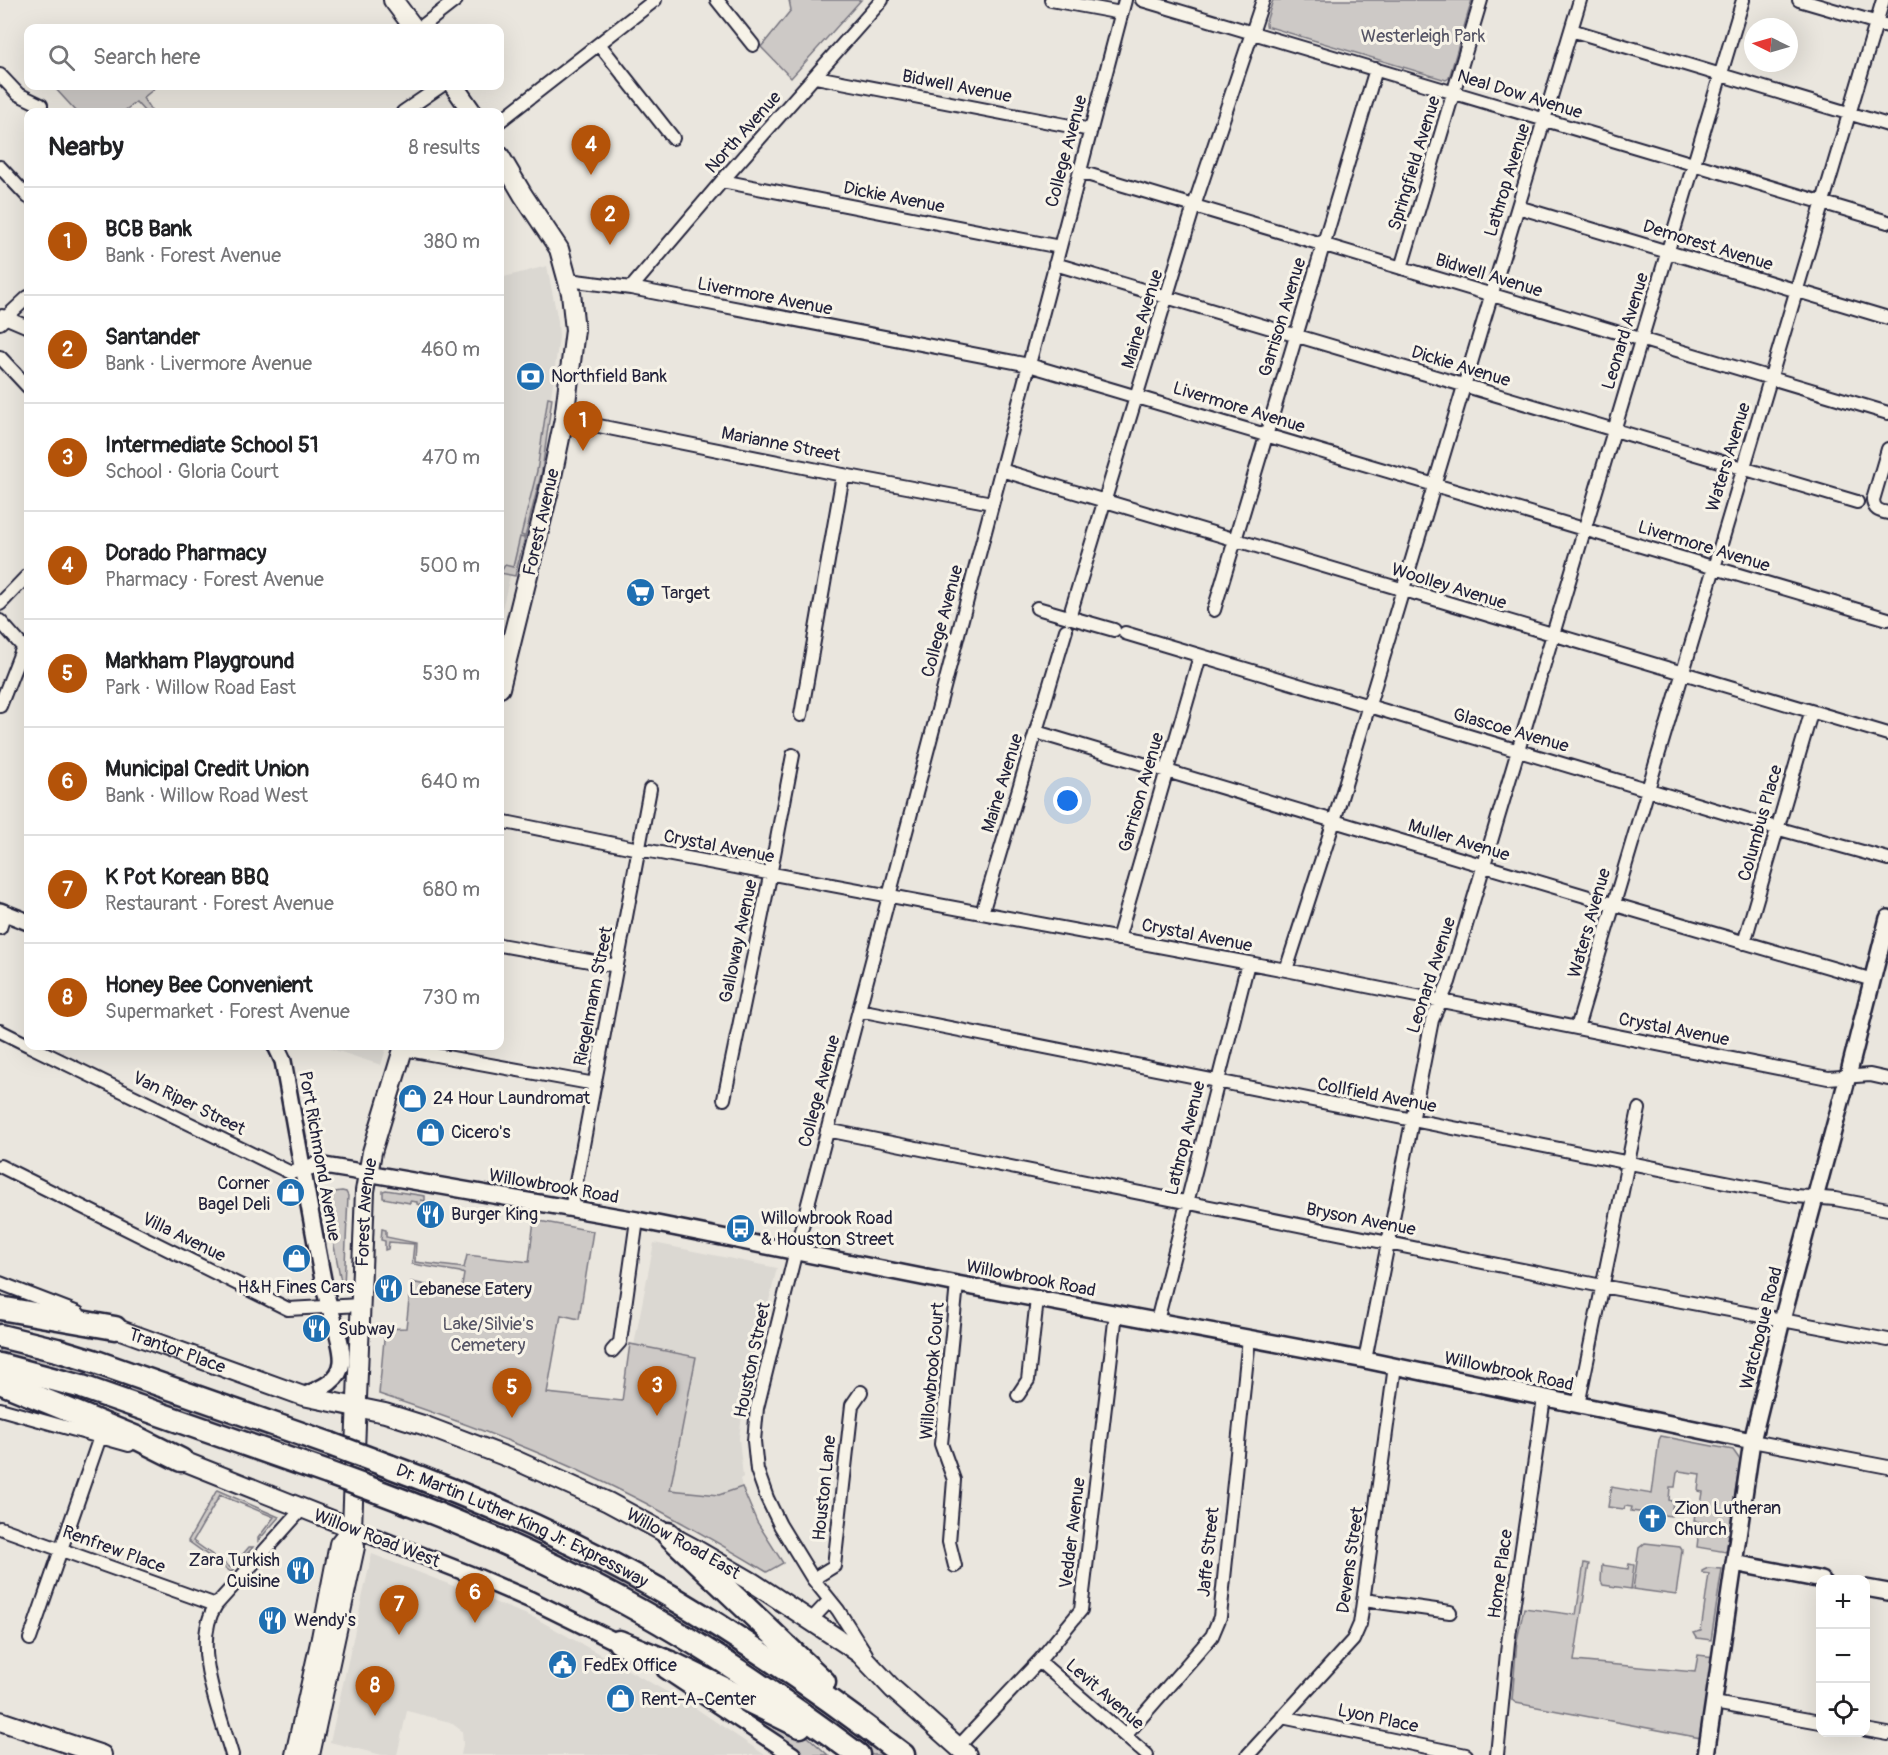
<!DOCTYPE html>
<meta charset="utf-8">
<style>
body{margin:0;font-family:Pangolin,sans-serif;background:#f2f2f2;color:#202124}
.controls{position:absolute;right:18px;bottom:18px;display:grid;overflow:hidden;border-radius:12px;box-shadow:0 6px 24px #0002}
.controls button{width:54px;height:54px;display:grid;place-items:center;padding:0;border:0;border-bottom:2px solid #e0e0e0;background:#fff;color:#202124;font:30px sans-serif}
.compass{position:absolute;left:1744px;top:18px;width:54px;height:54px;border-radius:50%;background:#fff;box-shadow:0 6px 24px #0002;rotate:275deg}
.you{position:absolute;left:1068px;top:801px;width:21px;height:21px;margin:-15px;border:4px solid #fff;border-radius:50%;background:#1a73e8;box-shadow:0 0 0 9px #1a73e833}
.badge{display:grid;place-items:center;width:39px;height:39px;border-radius:50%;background:#b45309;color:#fff;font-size:20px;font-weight:700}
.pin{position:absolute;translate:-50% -50px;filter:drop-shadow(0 2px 3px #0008)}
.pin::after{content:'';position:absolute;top:32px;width:21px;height:18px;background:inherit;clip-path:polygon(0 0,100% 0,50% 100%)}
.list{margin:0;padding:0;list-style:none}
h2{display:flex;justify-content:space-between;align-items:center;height:78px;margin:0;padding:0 24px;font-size:26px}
h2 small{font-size:20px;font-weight:400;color:#757577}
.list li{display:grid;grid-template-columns:39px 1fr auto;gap:18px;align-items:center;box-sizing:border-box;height:108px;padding:0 24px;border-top:2px solid #e0e0e0}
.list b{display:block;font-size:22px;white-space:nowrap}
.list p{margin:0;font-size:20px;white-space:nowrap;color:#757577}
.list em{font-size:20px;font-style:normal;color:#757577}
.icon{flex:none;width:33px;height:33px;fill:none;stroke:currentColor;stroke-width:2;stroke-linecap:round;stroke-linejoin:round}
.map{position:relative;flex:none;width:1888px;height:1755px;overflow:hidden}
.search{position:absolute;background:#fff;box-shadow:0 6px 24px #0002;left:24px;top:24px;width:480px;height:66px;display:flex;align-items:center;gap:15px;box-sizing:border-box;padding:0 21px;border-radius:12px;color:#757577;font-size:22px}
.panel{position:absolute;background:#fff;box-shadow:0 6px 24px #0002;left:24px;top:108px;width:480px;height:942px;border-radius:12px}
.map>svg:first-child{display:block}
</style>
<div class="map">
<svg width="1888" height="1755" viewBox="0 0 1888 1755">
<rect width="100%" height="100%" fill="#eae6de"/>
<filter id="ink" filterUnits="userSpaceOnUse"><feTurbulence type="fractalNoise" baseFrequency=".0167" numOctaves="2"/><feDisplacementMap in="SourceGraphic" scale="12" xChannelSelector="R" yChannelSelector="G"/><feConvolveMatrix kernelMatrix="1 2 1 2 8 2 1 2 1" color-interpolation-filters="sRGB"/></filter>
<g filter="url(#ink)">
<path fill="#dbd8d2" d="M547,266L558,321L559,337L551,397L552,398L542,471L515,576H510L500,617V277H504Z
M322,1046H387L381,1065Z
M654,1243L777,1268L743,1408L739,1438L743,1477L740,1479L742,1487L757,1522L783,1563L767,1572L637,1499L569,1466L622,1401L630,1345H634Z
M372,1554L535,1618L694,1707L765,1755H461L463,1744L462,1731L450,1722L407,1711L397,1755H382L330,1742Z"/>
<path fill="#cdc9c6" stroke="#787680" stroke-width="1.5" d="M789,0H861L791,78L761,47L791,10Z
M1273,0H1472L1449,78L1446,80L1266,26V22Z
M53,86H151L154,89L143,98L152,112H145L136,102L123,112H77Z
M548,397L552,398L542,471L515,576L500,573V570H502L505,565L513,567L520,537L524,538V536L521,535L537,471Z
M386,1190L425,1196V1201L421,1200L420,1205L417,1204V1202L410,1201V1203L383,1198V1191Z
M342,1191L346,1192L348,1196L344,1287L342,1286L325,1201C326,1192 334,1192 342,1191Z
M534,1220L593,1231L579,1319L561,1315L547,1393L622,1401L630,1344L696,1357L670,1490L719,1495L742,1487L757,1522L783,1563L767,1572C712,1539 657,1507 599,1480C528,1446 454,1419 379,1394L385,1329L406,1328L411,1282L461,1292L464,1274L460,1272L412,1264L414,1244L389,1242L388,1249L385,1250V1241L381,1240L382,1229L386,1230V1237L416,1243L415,1262L464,1268L467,1255L529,1262Z
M0,1344L23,1349L330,1451L329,1466L0,1358Z
M1661,1436L1733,1450L1740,1460L1730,1526L1694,1521L1696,1505H1701L1703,1492L1698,1491L1700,1474L1679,1471L1677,1473L1675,1487H1670L1669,1500L1673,1502L1671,1516L1631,1511L1632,1507L1625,1506L1624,1509L1608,1507L1611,1487L1652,1494L1659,1440Z
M376,1469L509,1523L679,1610L891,1755H869L805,1707L375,1483Z
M217,1490L279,1517L258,1541V1538L274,1517L220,1495L193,1541L231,1568L249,1547H253L231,1572L188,1541Z
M1699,1529L1729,1534L1726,1552L1697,1547Z
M1645,1543L1680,1547L1682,1550L1676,1595L1633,1589L1639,1548Z
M1584,1563L1589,1564L1574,1661L1695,1672L1698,1655L1715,1657L1701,1738L1516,1703L1512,1700L1517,1640L1524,1608L1576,1615Z
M1629,1564L1634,1565L1631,1589L1603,1585L1601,1581L1602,1565L1628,1569Z
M1708,1568L1722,1569L1711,1640L1697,1638L1694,1633L1701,1631L1709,1574L1702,1573V1571Z
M754,1715L793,1726L807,1736L828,1755H805L757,1722Z"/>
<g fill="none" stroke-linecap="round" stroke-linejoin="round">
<defs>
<path id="minor" d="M717,0L753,45
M1051,0L1121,13
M1142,0L1888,222
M1799,0L1888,26
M420,28L456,0
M1571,30L1888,125
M599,44L673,138
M0,75L18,94L41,105
M816,77L1091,130
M403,112L441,86
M500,121L655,0
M0,167L28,197
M1080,172L1888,413
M722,181L1060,247
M1518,207L1888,318
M1055,264L1857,502
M1401,268L1481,0
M568,280L631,288L1029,365L1888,619
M631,288L722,181L882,0
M2,316L28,327
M0,323L28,297
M0,357L28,387
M564,419L843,475L992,503
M1888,449L1873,500C1874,510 1879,511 1888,513
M1001,470L1888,734
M0,604L28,575
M1037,608L1114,630
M1214,610L1376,69
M1069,618L1194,206L1263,0
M0,621L23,647L0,706
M1125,633L1776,828L1888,859
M1386,646L1580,0
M1542,671L1743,0
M801,715L843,475
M1036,732L1602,901L1873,980
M500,821L639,849L1286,970L1828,1078L1870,1075L1888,1079
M982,913L1066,630
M0,928L5,913
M1118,939L1200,656
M1744,943L1811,713
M500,945L617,966
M1286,970L1334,821L1385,652
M859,1010L1796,1196L1835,1199L1888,1209
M1577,1028L1883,0
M0,1031L28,1045
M30,1046L291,1173L302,1169
M403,1049L595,1084
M724,1099L768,886L793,755
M827,1130L1602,1286L1888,1340
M0,1166L288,1309L360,1305
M571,1209L650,789
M0,1283L78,1313
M1157,1321L1248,963
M612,1351L620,1342L637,1220
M1365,1360L1432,1020L1449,982L1540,677
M1018,1395L1028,1380L1037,1299
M1578,1405L1639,1109
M0,1409L129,1445
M1752,1441L1888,1467
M0,1528L216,1605
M955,1566L949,1542L954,1480L941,1444L957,1284
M813,1579L834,1566L852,1405L861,1392
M1364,1600L1450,1612
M811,1620L830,1600
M30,1639L100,1437
M866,1654L838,1610L813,1579L780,1525L767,1498L757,1470L754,1441L757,1408L799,1238L1125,0
M1039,1661L1147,1755
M1714,1703L1820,1722
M1282,1717L1466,1755
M1866,1730L1888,1734
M1125,1736L1212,1636L1220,1617L1249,1338
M958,1747L1039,1661L1081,1610L1116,1313
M232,1755C220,1713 190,1644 216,1605L302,1509
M1248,1755L1353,1640L1360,1624L1395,1366
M1497,1755L1508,1643L1544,1398"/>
<path id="tertiary" d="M0,911L28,922
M276,1046L283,1061C297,1137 310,1214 325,1290C329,1310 344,1344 342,1362C340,1382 319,1389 303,1396
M302,1169L318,1165L367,1173L637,1220L957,1284L1365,1360L1752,1441
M352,1528L477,1577L531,1600L627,1647
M1734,1563L1822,1580
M1866,1588L1888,1592
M665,1670L793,1755
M1706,1755L1752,1441L1782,1320L1848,1076L1888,918"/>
<g id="secondary">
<path d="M393,0L414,28"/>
<path d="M454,86L472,112"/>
<path d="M500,156L523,195L559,249L571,293L575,330L564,419L550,486L500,688"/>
<path id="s1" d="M115,1328L303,1396L385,1413L423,1425L515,1460L608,1502L695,1549L752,1582L846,1644L860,1654L893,1689L967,1755"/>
<path d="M181,1460L352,1528"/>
<path d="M0,1721L102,1755"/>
<path d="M295,1755L321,1638L339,1544L352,1528"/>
<path id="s2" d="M310,1755L355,1547L352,1528L365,1191L372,1152L404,1046"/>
</g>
<g id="motorway">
<path d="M0,1308L115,1328"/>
<path d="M0,1336L57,1350L93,1361L330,1444"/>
<path d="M0,1365L82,1387L328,1473"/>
<path d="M0,1382L139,1439L181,1460"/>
<path id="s3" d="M389,1466C486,1502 581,1544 670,1596C751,1644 828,1697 903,1755"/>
<path d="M377,1491C461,1522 543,1558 622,1601C705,1646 783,1699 858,1755"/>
<path d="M668,1534L824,1682"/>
<path d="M619,1642L673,1664L800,1726"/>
</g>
</defs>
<use href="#minor" stroke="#22223b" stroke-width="16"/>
<use href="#tertiary" stroke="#22223b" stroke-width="20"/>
<use href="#secondary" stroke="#22223b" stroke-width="22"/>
<use href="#motorway" stroke="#22223b" stroke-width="27"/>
<use href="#minor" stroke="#f7f3e8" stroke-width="12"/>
<use href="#tertiary" stroke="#f7f3e8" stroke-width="15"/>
<use href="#secondary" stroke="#f7f3e8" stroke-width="18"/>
<use href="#motorway" stroke="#f7f3e8" stroke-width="22"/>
<defs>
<path id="motorway-bridge" d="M330,1444L389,1466
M328,1473L377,1491"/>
</defs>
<use href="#motorway-bridge" stroke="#22223b" stroke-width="27" stroke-linecap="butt"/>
<use href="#motorway-bridge" stroke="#f7f3e8" stroke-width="22"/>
</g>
</g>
<defs>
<symbol id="bank-disc" viewBox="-11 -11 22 22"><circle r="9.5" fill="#1f6fb2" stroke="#f7f3e8"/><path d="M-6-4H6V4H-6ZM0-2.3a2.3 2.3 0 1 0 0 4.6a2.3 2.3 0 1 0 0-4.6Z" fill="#fff"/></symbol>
<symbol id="supermarket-disc" viewBox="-11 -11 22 22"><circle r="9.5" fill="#1f6fb2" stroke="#f7f3e8"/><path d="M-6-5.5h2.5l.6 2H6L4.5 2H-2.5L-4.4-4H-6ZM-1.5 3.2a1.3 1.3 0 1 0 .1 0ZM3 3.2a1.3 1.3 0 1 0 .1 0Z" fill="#fff"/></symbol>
<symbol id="shop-disc" viewBox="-11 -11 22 22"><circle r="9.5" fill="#1f6fb2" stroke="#f7f3e8"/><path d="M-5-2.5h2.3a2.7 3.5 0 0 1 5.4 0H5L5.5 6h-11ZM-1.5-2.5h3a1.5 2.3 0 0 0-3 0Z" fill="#fff"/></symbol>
<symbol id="restaurant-disc" viewBox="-11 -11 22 22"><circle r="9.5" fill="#1f6fb2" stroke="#f7f3e8"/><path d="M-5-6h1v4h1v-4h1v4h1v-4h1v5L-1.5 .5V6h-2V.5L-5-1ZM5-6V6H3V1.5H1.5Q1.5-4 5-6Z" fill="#fff"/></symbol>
<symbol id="bus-disc" viewBox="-11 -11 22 22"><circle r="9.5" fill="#1f6fb2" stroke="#f7f3e8"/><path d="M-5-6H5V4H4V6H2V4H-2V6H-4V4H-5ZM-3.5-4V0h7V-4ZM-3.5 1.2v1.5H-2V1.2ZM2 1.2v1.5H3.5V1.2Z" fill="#fff"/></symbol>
<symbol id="church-disc" viewBox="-11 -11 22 22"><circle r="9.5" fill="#1f6fb2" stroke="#f7f3e8"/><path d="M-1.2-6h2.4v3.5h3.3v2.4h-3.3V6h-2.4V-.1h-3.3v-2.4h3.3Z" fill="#fff"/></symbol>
<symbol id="civic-disc" viewBox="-11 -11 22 22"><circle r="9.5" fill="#1f6fb2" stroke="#f7f3e8"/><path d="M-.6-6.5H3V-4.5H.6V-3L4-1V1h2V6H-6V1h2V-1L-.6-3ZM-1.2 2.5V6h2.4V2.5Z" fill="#fff"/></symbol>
</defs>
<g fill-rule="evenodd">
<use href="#bank-disc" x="514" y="360" width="33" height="33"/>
<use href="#supermarket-disc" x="624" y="576" width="33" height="33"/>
<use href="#shop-disc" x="396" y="1082" width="33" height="33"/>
<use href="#shop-disc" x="414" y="1116" width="33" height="33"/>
<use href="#shop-disc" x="274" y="1176" width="33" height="33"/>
<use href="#restaurant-disc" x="414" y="1198" width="33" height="33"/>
<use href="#bus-disc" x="724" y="1212" width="33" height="33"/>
<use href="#shop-disc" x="280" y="1242" width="33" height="33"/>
<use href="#restaurant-disc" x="372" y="1272" width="33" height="33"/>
<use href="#restaurant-disc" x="300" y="1312" width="33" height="33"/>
<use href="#church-disc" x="1636" y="1502" width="33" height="33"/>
<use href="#restaurant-disc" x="284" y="1554" width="33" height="33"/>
<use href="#restaurant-disc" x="256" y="1604" width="33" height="33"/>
<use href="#civic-disc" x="546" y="1648" width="33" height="33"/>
<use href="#shop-disc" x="604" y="1682" width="33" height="33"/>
</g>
<g text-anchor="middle" stroke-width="6" stroke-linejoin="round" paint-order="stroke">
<g font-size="18" fill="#555465" stroke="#f7f3e8">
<text x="1423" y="42">Westerleigh Park</text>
<text x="488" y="1330">Lake/Silvie's<tspan x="488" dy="21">Cemetery</tspan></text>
</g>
<g font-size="18" fill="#22223b" stroke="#f7f3e8">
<text transform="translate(957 86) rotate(11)" y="6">Bidwell Avenue</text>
<text transform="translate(1520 94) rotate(17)" y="6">Neal Dow Avenue</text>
<text transform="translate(743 132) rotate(-48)" y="6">North Avenue</text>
<text transform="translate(1066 151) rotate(-75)" y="6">College Avenue</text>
<text transform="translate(1414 163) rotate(-73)" y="6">Springfield Avenue</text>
<text transform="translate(1507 180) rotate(-73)" y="6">Lathrop Avenue</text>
<text transform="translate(894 197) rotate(11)" y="6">Dickie Avenue</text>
<text transform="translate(1708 245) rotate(17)" y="6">Demorest Avenue</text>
<text transform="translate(1489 275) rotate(17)" y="6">Bidwell Avenue</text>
<text transform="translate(765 296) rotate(11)" y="6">Livermore Avenue</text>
<text transform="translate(1282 317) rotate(-73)" y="6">Garrison Avenue</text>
<text transform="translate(1142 319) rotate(-73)" y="6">Maine Avenue</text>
<text transform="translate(1625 331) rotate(-73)" y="6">Leonard Avenue</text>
<text transform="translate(1461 366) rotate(17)" y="6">Dickie Avenue</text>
<text transform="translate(1239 407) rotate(17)" y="6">Livermore Avenue</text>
<text transform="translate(781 444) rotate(11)" y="6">Marianne Street</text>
<text transform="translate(1728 457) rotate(-73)" y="6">Waters Avenue</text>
<text transform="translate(541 522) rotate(-77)" y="6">Forest Avenue</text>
<text transform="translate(1704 546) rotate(17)" y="6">Livermore Avenue</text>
<text transform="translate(1449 586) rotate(17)" y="6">Woolley Avenue</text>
<text transform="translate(942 621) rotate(-75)" y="6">College Avenue</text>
<text transform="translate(1511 730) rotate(16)" y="6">Glascoe Avenue</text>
<text transform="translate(1002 783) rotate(-73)" y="6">Maine Avenue</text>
<text transform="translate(1141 792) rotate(-74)" y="6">Garrison Avenue</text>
<text transform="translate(1760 823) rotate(-74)" y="6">Columbus Place</text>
<text transform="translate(1459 840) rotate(17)" y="6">Muller Avenue</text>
<text transform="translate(719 846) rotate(11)" y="6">Crystal Avenue</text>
<text transform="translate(1589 923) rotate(-74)" y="6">Waters Avenue</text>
<text transform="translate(1197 935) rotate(11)" y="6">Crystal Avenue</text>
<text transform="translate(738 941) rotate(-78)" y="6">Galloway Avenue</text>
<text transform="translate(1431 975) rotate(-72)" y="6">Leonard Avenue</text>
<text transform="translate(593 996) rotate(-79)" y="6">Riegelmann Street</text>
<text transform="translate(1674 1029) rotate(11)" y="6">Crystal Avenue</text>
<text transform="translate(819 1091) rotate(-75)" y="6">College Avenue</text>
<text transform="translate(1377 1095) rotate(11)" y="6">Collfield Avenue</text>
<text transform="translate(189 1103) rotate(26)" y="6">Van Riper Street</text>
<text transform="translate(1185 1138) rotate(-76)" y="6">Lathrop Avenue</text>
<text transform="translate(320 1156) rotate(80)" y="6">Port Richmond Avenue</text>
<text transform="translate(554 1186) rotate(10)" y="6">Willowbrook Road</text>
<text dy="6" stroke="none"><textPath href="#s2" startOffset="548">Forest Avenue</textPath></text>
<text transform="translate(1361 1219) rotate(11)" y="6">Bryson Avenue</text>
<text transform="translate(184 1237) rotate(26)" y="6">Villa Avenue</text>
<text transform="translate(1031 1278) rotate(11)" y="6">Willowbrook Road</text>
<text transform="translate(1761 1328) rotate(-76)" y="6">Watchogue Road</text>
<text dy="6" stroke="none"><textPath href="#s1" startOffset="66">Trantor Place</textPath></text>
<text transform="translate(752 1360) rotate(-78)" y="6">Houston Street</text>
<text transform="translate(932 1371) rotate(-85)" y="6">Willowbrook Court</text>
<text transform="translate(1509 1371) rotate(12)" y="6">Willowbrook Road</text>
<text transform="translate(824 1488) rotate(-84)" y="6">Houston Lane</text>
<text dy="6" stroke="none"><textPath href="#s3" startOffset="146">Dr. Martin Luther King Jr. Expressway</textPath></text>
<text transform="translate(1072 1533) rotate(-83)" y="6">Vedder Avenue</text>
<text transform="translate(377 1538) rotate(21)" y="6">Willow Road West</text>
<text dy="6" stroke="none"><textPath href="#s1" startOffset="610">Willow Road East</textPath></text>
<text transform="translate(114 1549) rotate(20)" y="6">Renfrew Place</text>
<text transform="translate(1208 1552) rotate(-84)" y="6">Jaffe Street</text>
<text transform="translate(1350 1560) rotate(-82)" y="6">Devens Street</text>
<text transform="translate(1500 1574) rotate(-82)" y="6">Home Place</text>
<text transform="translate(1105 1694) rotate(41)" y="6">Levit Avenue</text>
<text transform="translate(1378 1718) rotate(12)" y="6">Lyon Place</text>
</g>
<g font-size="18" fill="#22223b" stroke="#f7f3e8" text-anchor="start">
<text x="551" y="382">Northfield Bank</text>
<text x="661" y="599">Target</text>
<text x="433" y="1104">24 Hour Laundromat</text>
<text x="451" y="1138">Cicero's</text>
<text x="270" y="1189" text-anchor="end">Corner<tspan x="270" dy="21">Bagel Deli</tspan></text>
<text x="451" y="1220">Burger King</text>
<text x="761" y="1224">Willowbrook Road<tspan x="761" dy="21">&amp; Houston Street</tspan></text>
<text x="296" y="1293" text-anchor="middle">H&amp;H Fines Cars</text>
<text x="409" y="1295">Lebanese Eatery</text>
<text x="338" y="1335">Subway</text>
<text x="1674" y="1514">Zion Lutheran<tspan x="1674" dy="21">Church</tspan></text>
<text x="280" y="1566" text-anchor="end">Zara Turkish<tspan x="280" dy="21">Cuisine</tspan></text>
<text x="294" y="1626">Wendy's</text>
<text x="583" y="1671">FedEx Office</text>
<text x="641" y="1705">Rent-A-Center</text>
</g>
</g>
</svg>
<div class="controls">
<button>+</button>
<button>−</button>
<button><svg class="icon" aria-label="locate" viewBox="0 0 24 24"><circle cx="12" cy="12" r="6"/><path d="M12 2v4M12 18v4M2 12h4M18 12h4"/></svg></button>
</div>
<svg class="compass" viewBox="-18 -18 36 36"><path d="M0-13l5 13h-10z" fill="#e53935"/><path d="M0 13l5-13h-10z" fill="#757577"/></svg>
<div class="you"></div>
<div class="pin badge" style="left:583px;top:451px">1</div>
<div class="pin badge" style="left:610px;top:245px">2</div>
<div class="pin badge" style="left:657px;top:1416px">3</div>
<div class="pin badge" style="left:591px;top:175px">4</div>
<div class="pin badge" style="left:512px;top:1418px">5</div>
<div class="pin badge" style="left:475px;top:1623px">6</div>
<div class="pin badge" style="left:399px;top:1635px">7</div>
<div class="pin badge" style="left:375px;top:1716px">8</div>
<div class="search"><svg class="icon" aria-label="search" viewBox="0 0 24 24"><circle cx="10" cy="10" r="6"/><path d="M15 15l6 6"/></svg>Search here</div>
<section class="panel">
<h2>Nearby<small>8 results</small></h2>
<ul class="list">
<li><span class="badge">1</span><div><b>BCB Bank</b><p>Bank · Forest Avenue</p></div><em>380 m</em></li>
<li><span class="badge">2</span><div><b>Santander</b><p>Bank · Livermore Avenue</p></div><em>460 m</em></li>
<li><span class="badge">3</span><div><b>Intermediate School 51</b><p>School · Gloria Court</p></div><em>470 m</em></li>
<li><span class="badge">4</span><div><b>Dorado Pharmacy</b><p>Pharmacy · Forest Avenue</p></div><em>500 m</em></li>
<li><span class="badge">5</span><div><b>Markham Playground</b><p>Park · Willow Road East</p></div><em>530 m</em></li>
<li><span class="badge">6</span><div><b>Municipal Credit Union</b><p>Bank · Willow Road West</p></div><em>640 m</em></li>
<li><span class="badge">7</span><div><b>K Pot Korean BBQ</b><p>Restaurant · Forest Avenue</p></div><em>680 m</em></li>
<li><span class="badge">8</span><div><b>Honey Bee Convenient</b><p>Supermarket · Forest Avenue</p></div><em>730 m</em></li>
</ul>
</section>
</div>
